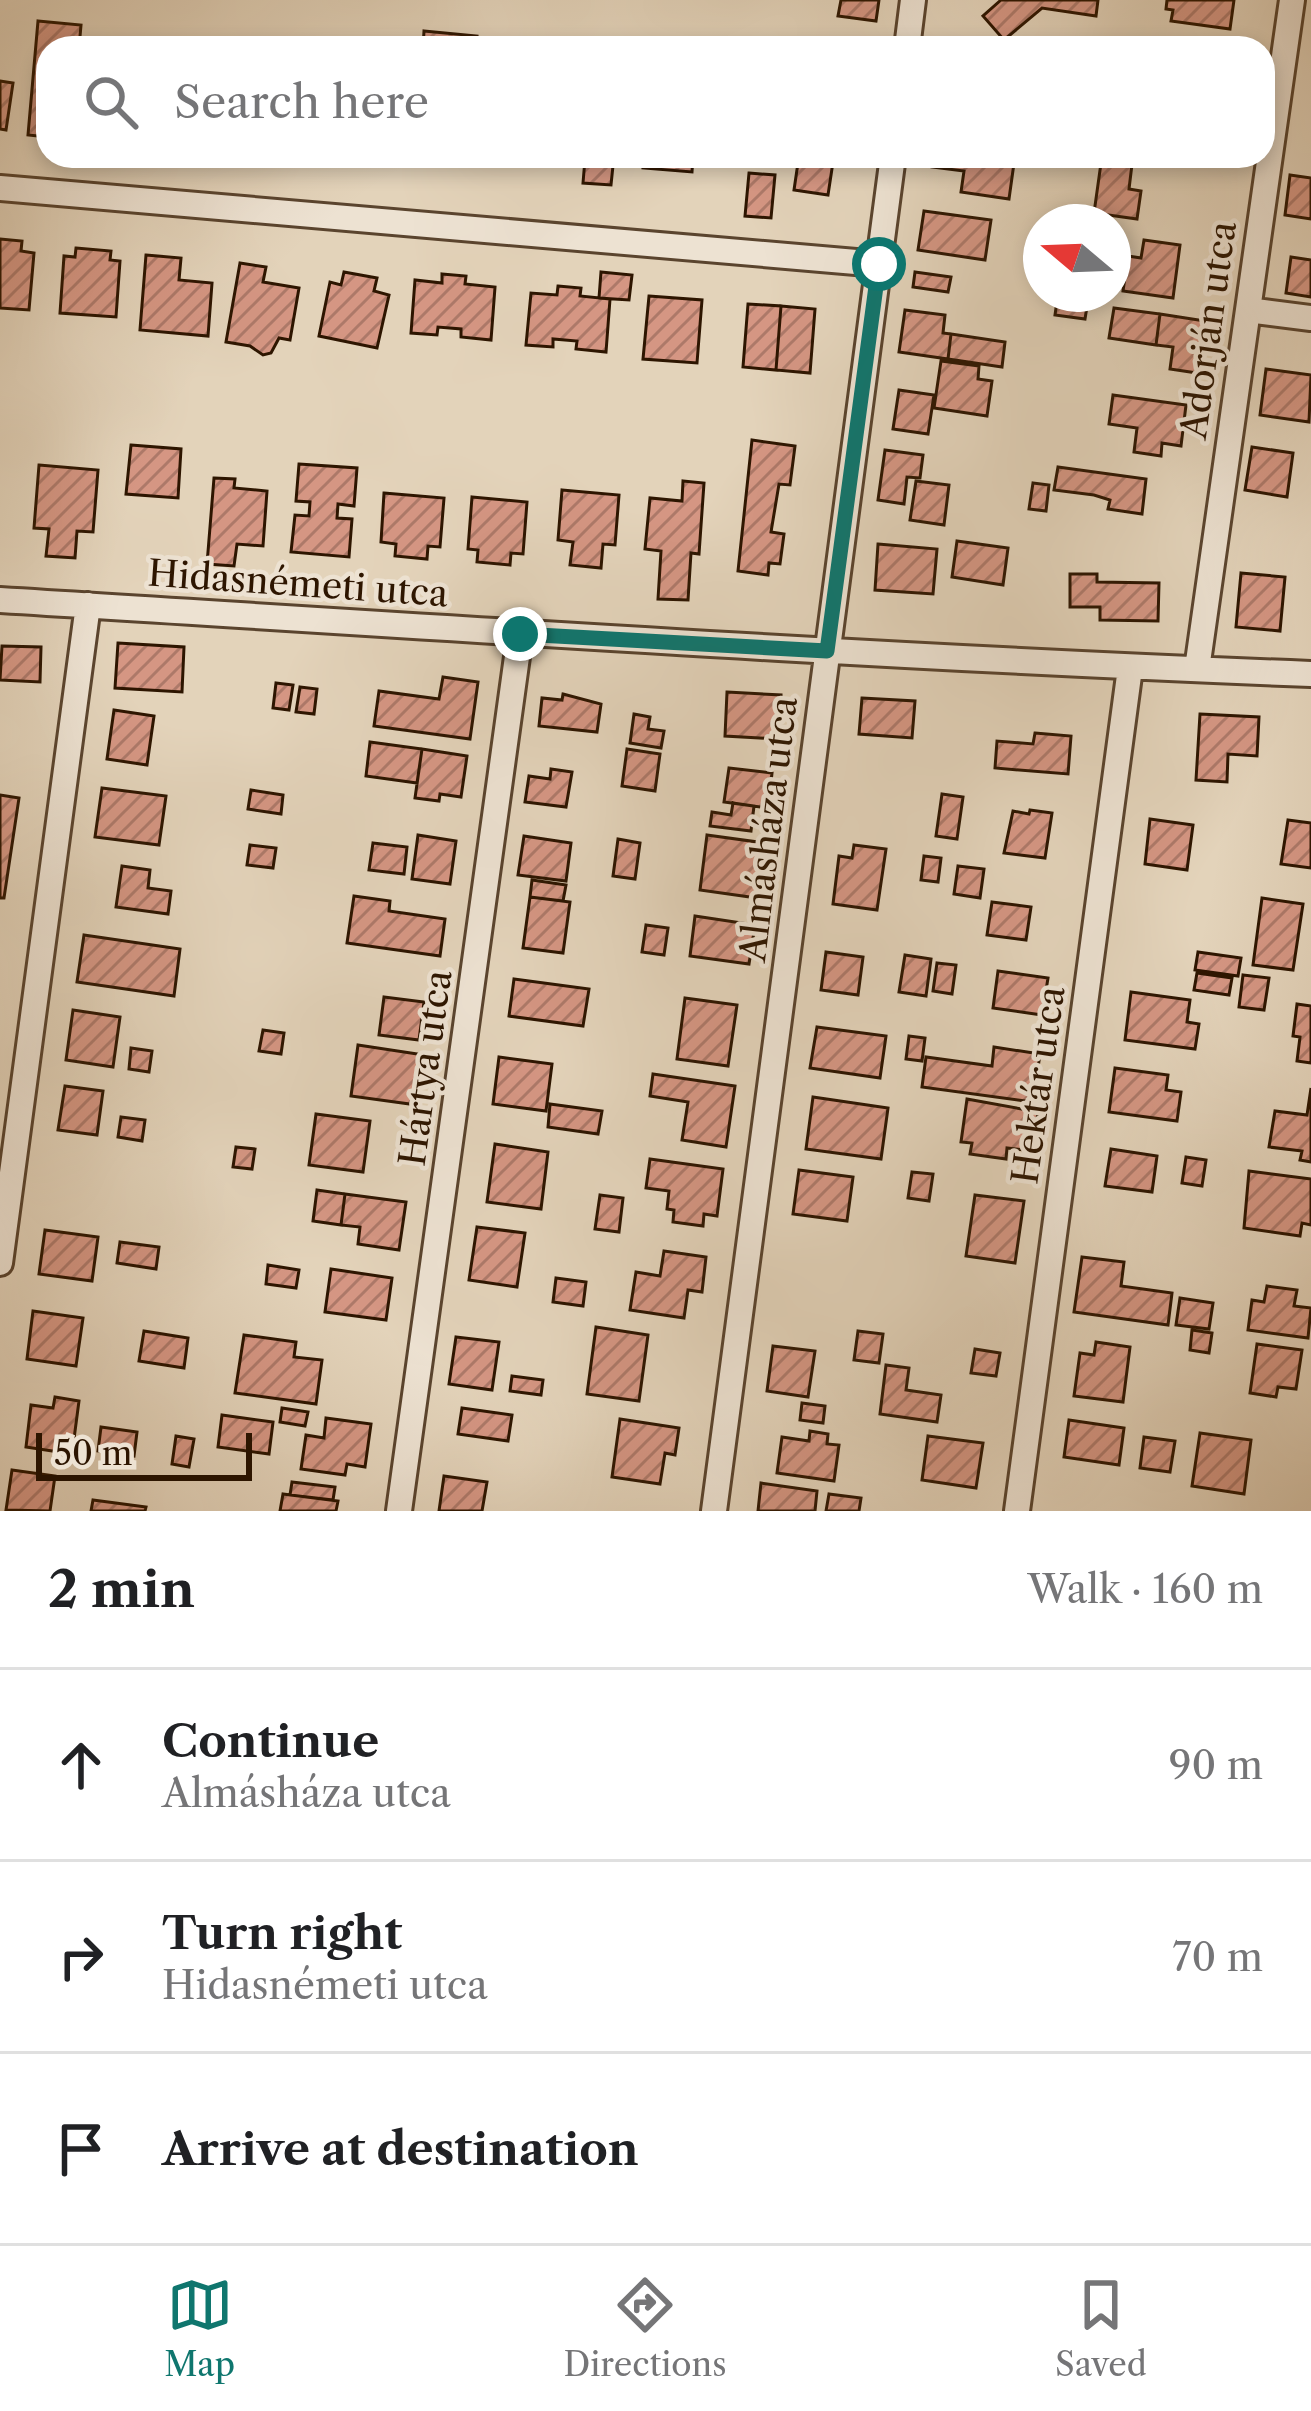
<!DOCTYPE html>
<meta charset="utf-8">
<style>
body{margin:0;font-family:"Libre Caslon Text",serif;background:#f6f6f6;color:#202124}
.compass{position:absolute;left:1023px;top:204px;width:108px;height:108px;border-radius:50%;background:#fff;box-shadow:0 6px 18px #0003;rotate:289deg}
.scale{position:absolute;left:36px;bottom:30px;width:216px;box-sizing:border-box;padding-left:12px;border:6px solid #2d1500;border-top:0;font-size:33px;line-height:42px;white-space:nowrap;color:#2d1500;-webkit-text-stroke:9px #ede2d2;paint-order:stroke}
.stop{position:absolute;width:36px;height:36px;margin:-27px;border:9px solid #0f766e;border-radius:50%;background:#fff}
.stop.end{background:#0f766e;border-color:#fff;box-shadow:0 3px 12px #0008}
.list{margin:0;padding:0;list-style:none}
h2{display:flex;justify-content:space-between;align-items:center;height:156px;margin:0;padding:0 48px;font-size:51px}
h2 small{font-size:39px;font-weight:400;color:#757577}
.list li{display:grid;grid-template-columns:78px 1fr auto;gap:36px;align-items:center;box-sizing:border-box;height:192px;padding:0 48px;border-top:3px solid #e0e0e0}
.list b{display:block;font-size:45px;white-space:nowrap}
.list p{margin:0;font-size:39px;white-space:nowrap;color:#757577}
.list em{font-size:39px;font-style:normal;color:#757577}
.icon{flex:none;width:66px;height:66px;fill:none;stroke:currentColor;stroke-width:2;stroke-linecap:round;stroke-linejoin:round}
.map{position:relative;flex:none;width:1311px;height:1511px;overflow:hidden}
.search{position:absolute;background:#fff;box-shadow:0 6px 18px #0003;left:36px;right:36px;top:36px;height:132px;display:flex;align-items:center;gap:30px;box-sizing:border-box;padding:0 42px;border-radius:36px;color:#757577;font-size:45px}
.sheet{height:732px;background:#fff}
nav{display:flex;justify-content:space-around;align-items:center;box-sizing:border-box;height:168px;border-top:3px solid #e0e0e0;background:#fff;font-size:33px;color:#757577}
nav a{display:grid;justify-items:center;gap:6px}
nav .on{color:#0f766e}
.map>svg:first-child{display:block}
</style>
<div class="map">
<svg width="1311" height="1511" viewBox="0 0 1311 1511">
<defs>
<pattern id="building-hatch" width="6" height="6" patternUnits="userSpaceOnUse" patternTransform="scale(3)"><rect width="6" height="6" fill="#d59683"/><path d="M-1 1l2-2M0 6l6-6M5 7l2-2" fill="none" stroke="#ad7969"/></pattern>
</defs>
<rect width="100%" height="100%" fill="#e3d3ba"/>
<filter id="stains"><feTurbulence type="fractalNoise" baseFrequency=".00167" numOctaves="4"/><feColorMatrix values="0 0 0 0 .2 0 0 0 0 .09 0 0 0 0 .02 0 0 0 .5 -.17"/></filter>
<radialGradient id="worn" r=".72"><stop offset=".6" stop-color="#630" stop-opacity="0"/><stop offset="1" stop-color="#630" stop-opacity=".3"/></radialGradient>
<path fill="url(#building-hatch)" stroke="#2d1500" stroke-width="3" d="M841,0H879L876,21L838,16Z
M1001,0H1098L1096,16L1042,8L1004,40L983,16Z
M1167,0H1234L1230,29L1171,21L1173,10L1166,9Z
M38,21L81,25L79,48H48V137L28,135Z
M424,31L477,36L476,48H423Z
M0,81L13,83L6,130L0,129Z
M569,156H614L611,185L583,183L585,159Z
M644,156H693L692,172L643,168Z
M799,156H842L841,164L833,162L828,195L794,190Z
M933,156H1015L1009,199L961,192L964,171L932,167Z
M1102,156H1133L1129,189L1141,191L1137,219L1094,213Z
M749,173L775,175L771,218L745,216Z
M1290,175L1311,178V219L1285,215Z
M924,211L991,220L985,260L918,250Z
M0,239L22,241L21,251L34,253L29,310L0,308Z
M1144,240L1180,245L1173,298L1123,291L1128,256L1141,258Z
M76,248L111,251L110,260L120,261L116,317L60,313L64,256L75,257Z
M146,255L181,258L179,280L212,283L208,336L140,330Z
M1291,257L1311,260V297L1286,293Z
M240,263L266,267L263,282L299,288L290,340L279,338L271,353L263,355L250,346L226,342Z
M344,272L377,278L374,291L389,295L377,348L319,336L330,282L341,285Z
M601,272L632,275L629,300L599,298Z
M915,272L951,277L948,292L913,287Z
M442,274L466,276L465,284L495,287L491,340L461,337V329L438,327L437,335L411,333L415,280L442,283Z
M558,286L581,288L580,296L610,299L606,352L576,349L577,341L553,339V347L526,345L531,293L557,295Z
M1058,294H1089L1085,319L1055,315Z
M649,296L702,300L697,363L643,359Z
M748,304L781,306L776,370L743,367Z
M781,306L815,309L810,373L776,370Z
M1114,308L1160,314L1156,345L1109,338Z
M905,310L945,315L943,333L951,334L948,359L899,352Z
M1160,314L1205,321L1197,373L1170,369L1173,347L1156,345Z
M951,334L1005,342L1002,367L948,359Z
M941,361L979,366L978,379L992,381L987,416L934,408Z
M1266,369L1311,375L1309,422L1260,415Z
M899,390L934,395L928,434L893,429Z
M1113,395L1186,405L1181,446L1162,443L1161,456L1134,452L1137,428L1109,424Z
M752,440L795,446L790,485L779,484L771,532L784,534L780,564L769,563L768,575L738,571Z
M131,445L181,449L178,498L126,494Z
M1252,447L1293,453L1287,497L1245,490Z
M885,450L923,455L920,478L907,477L904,504L878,500Z
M299,464L357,468L354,506L338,504L337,518L352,519L349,557L291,552L295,515L309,516L310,502L296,501Z
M39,465L98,470L93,532L77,531L75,558L46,556L49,529L34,528Z
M1058,467L1146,479L1142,514L1108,509L1110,500L1094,495L1054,490Z
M214,478L235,479L234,488L267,491L263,546L237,544L234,566L207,564Z
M683,481L704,483L699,554L691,553L688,600L658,599L661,551L645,549L650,498L682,501Z
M916,481L949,485L944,525L910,520Z
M1033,483L1049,485L1046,511L1029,509Z
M562,490L619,495L615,545L603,544L601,568L570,565L573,542L558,540Z
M384,493L444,498L440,547L428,546L427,559L395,556L396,544L381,542Z
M472,497L527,502L523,554L511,553L510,565L477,562L478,550L468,549Z
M957,541L1008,548L1003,585L952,577Z
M878,544L937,549L933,594L875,590Z
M1241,573L1285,577L1280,631L1236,627Z
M1070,574H1097V582L1159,583L1158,621L1100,620V607H1070Z
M118,643L184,647L182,692L115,688Z
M2,646L41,647L40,682L0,680Z
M443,677L478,682L470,739L374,726L379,691L439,699Z
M276,683L293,685L289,710L273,708Z
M300,687L317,689L314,714L296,712Z
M727,692L781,695L779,739L725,736Z
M563,694L601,704L597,732L539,726L542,698L562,700Z
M862,698L915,701L912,738L859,734Z
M114,710L154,716L147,765L107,759Z
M634,714L650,717L648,729L664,731L661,748L630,743Z
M1200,714L1259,717L1257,756L1228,754L1227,782L1196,780Z
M1035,733L1071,736L1068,774L995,768L997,741L1033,744Z
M370,742L422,749L417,783L366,776Z
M422,749L467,756L461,797L440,794L439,801L415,798Z
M627,749L660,754L655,791L622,786Z
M729,768L772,773L768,808L724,802Z
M551,769L572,772L566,807L525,802L529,776L550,779Z
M102,788L166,796L159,845L95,837Z
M251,790L283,795L281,814L248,809Z
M942,794L963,797L957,839L936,836Z
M0,795L19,798L4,898H0Z
M733,803L754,806L751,831L710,826L712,812L731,815Z
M1030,810L1052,813L1045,858L1004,853L1013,811L1029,814Z
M1150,819L1193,825L1187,870L1145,864Z
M1288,820L1311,823V868L1281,864Z
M418,835L456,841L450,884L412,879Z
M707,835L765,843L757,898L700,890Z
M524,836L571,843L566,881L518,875Z
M618,839L640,843L635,879L613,876Z
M373,843L407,847L404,874L369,870Z
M250,845L276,848L273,868L247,865Z
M854,845L886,849L877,910L833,904L839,856L852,858Z
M924,856L941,858L938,882L921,880Z
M122,866L150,870L148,888L171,891L168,914L116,907Z
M958,866L984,869L980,898L954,894Z
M532,880L566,885L563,901L530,897Z
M354,896L390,901L389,911L445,919L440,956L347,943Z
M530,897L570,902L563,953L523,948Z
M1262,898L1303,904L1293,970L1253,965Z
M992,902L1031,907L1026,940L987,935Z
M695,916L755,925L749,964L690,956Z
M646,925L668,928L664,955L642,952Z
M84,935L180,949L174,996L77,982Z
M826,952L863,957L858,995L821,990Z
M1198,952L1241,958L1238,976L1195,970Z
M905,955L931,959L926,996L899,992Z
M937,963L956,965L952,994L933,991Z
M998,971L1048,978L1042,1015L993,1008Z
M1197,973L1232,978L1229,995L1194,990Z
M1243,975L1269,978L1264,1010L1239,1007Z
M514,979L589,989L583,1026L509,1016Z
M1131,992L1190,1000L1187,1022L1199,1024L1195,1049L1125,1040Z
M384,997L424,1002L419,1040L379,1035Z
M685,998L737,1005L728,1066L677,1059Z
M1297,1004L1311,1006V1063L1297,1061L1300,1037L1293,1036Z
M73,1010L120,1017L113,1067L66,1060Z
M817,1027L886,1036L880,1078L810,1068Z
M263,1030L284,1033L281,1054L259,1051Z
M909,1036L925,1038L922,1061L906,1059Z
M358,1045L424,1055L417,1105L351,1096Z
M994,1047L1040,1054L1033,1102L922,1087L926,1057L992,1066Z
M131,1048L152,1051L149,1072L129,1069Z
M499,1057L552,1064L546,1111L493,1104Z
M1115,1068L1168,1075L1166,1090L1181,1092L1177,1121L1109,1112Z
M653,1074L735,1086L726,1147L682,1140L688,1102L650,1096Z
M65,1086L103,1091L97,1135L58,1130Z
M1311,1088V1162L1300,1160L1302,1151L1269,1147L1275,1111L1307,1115Z
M813,1097L888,1108L881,1159L806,1149Z
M967,1099L1038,1112L1033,1151L1007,1148L1006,1159L970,1154L972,1143L961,1142Z
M550,1104L602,1111L598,1134L548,1127Z
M316,1114L370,1121L363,1172L309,1165Z
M121,1117L145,1120L142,1141L118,1137Z
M495,1144L548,1152L541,1209L487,1202Z
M236,1147L255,1149L252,1169L233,1167Z
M1111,1149L1157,1156L1152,1192L1105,1186Z
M1186,1157L1206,1160L1202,1186L1182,1183Z
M650,1159L723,1169L717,1216L704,1214L703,1226L673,1222L674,1210L667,1209L669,1191L646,1188Z
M799,1170L853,1177L847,1221L793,1214Z
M1249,1171L1311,1179V1225L1302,1223L1300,1236L1244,1228Z
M912,1172L933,1174L929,1201L908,1198Z
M317,1190L345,1194L341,1225L313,1221Z
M345,1194L406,1202L399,1250L358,1244L360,1227L341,1225Z
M600,1195L623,1198L619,1232L595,1229Z
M975,1195L1024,1201L1015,1263L966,1256Z
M477,1227L525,1233L517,1287L469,1280Z
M45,1230L98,1237L92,1281L39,1274Z
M120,1242L159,1247L156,1269L117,1263Z
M664,1251L706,1257L702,1292L688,1290L684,1318L630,1310L636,1272L660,1276Z
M1082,1257L1124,1262L1121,1286L1172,1293L1168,1325L1074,1312Z
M268,1265L299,1270L296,1288L266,1284Z
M331,1269L392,1278L386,1320L325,1312Z
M556,1278L586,1282L583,1306L553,1302Z
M1267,1286L1297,1290L1294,1306L1311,1308L1308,1338L1248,1330L1252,1300L1264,1302Z
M1180,1298L1213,1303L1209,1329L1176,1325Z
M33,1311L83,1318L76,1366L27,1359Z
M596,1327L648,1335L639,1401L587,1394Z
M1192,1330L1212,1333L1209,1353L1190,1350Z
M144,1331L188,1338L184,1368L139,1361Z
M858,1331L883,1334L879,1363L854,1360Z
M244,1335L296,1342L294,1357L322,1360L316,1404L235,1393Z
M456,1337L499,1342L492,1390L449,1384Z
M1096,1342L1130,1347L1123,1402L1074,1396L1080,1353L1094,1355Z
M1257,1344L1302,1350L1296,1389L1278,1387L1276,1397L1250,1393Z
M773,1346L815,1351L808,1397L767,1391Z
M975,1349L1000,1353L996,1376L971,1373Z
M886,1365L909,1368L906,1390L941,1395L937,1422L880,1414Z
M512,1376L543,1380L541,1395L510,1391Z
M55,1397L79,1401L72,1454L26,1447L31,1405L53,1408Z
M802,1403L825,1406L823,1423L800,1420Z
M282,1408L308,1412L305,1426L280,1422Z
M462,1408L512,1415L508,1441L458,1434Z
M222,1415L273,1422L269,1454L218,1447Z
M326,1418L371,1424L365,1467L347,1464L345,1475L301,1469L306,1435L324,1438Z
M620,1419L679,1428L675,1455L665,1453L660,1484L612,1477Z
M1069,1420L1124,1428L1119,1465L1064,1457Z
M101,1427L137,1432L134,1456L98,1451Z
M810,1431L828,1434L827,1444L839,1445L834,1481L777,1473L782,1437L809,1441Z
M1200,1433L1251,1440L1244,1494L1192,1486Z
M176,1436L194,1439L189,1467L172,1464Z
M928,1436L983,1443L976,1488L922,1480Z
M1144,1437L1175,1441L1170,1472L1140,1468Z
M12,1470L55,1476L50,1511L6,1510Z
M444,1476L487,1482L482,1511H439Z
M292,1482L335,1487L333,1500L290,1495Z
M761,1483L817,1491L815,1511H758Z
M283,1494L338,1501L336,1511H280Z
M829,1494L861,1498L859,1511H826Z
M93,1500L146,1507L145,1511H91Z"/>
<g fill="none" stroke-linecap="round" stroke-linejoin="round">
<defs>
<path id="minor" d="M907,48L913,0
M0,188L879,264
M1248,310L1311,318
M0,600C437,627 873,657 1311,674
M1197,669L1292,0
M0,1263L88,605
M399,1511L520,635
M714,1511L893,156
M1017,1511L1130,668"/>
</defs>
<use href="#minor" stroke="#5a442e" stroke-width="30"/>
<use href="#minor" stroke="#ede2d2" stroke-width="24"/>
</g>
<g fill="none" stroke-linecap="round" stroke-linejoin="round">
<path stroke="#0f766e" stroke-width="15" d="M520,634L827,651L879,264"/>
</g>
<g text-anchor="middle" stroke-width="9" stroke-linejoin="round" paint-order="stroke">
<g font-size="36" fill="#2d1500" stroke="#ede2d2">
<text transform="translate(1208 330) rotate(-82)" y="13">Adorján utca</text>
<text transform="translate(298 583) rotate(4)" y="13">Hidasnémeti utca</text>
<text transform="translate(768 829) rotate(-83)" y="13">Almásháza utca</text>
<text transform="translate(425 1068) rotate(-82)" y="13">Hártya utca</text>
<text transform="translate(1038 1085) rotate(-82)" y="13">Hektár utca</text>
</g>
</g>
<rect width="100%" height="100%" filter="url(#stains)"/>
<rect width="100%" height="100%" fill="url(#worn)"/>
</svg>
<svg class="compass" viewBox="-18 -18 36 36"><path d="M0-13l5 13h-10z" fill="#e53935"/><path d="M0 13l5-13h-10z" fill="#757577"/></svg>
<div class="scale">50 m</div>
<div class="stop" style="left:879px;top:264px"></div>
<div class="stop end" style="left:520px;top:634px"></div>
<div class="search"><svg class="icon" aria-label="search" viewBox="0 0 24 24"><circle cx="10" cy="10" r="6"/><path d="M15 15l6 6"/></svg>Search here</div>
</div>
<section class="sheet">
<h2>2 min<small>Walk · 160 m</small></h2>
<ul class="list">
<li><svg class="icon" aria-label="ahead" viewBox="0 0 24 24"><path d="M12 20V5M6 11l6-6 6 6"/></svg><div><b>Continue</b><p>Almásháza utca</p></div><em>90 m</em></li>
<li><svg class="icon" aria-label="right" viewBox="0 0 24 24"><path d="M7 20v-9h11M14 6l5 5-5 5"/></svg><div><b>Turn right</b><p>Hidasnémeti utca</p></div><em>70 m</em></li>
<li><svg class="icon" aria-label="arrive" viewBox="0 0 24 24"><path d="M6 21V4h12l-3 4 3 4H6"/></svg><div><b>Arrive at destination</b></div></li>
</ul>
</section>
<nav>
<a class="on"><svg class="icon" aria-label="map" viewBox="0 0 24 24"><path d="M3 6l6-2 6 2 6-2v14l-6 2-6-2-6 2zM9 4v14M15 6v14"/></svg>Map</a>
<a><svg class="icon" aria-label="directions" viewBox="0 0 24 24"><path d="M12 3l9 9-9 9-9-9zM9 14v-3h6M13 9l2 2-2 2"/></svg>Directions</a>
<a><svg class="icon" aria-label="saved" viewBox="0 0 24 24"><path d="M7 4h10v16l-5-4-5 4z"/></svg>Saved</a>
</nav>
